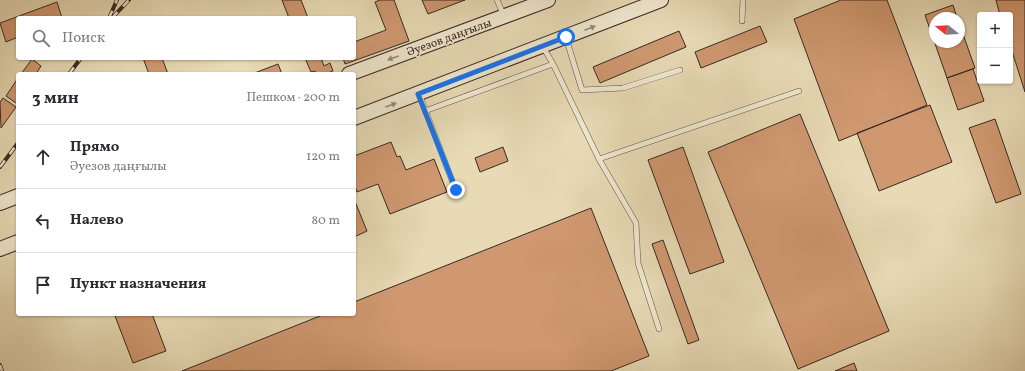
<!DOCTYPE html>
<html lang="ru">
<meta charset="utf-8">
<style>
body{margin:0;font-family:Vollkorn,serif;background:#f2f2f3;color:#2b2b33}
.controls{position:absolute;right:12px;top:12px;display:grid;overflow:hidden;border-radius:4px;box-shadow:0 1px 3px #0004}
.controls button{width:36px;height:36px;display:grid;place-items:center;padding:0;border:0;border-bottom:1px solid #e1e1e2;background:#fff;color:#2b2b33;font:20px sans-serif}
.compass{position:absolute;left:929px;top:12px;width:36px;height:36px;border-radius:50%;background:#fff;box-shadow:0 1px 3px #0004;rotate:288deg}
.stop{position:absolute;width:12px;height:12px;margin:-9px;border:3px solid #1a73e8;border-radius:50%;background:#fff}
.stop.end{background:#1a73e8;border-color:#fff;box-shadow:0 1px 4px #0008}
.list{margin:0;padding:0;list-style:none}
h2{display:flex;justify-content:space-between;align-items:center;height:52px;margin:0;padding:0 16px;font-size:17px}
h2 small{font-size:13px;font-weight:400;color:#7c7c81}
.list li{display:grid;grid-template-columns:26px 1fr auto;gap:12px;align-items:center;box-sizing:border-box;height:64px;padding:0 16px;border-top:1px solid #e1e1e2}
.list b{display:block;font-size:15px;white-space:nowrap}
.list p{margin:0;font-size:13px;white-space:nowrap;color:#7c7c81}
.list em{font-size:13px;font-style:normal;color:#7c7c81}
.icon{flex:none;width:22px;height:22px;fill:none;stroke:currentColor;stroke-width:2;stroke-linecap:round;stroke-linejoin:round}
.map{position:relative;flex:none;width:1025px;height:371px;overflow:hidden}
.search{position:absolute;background:#fff;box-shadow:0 1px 3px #0004;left:16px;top:16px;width:340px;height:44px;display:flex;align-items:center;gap:10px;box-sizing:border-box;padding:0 14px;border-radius:4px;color:#7c7c81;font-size:15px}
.panel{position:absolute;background:#fff;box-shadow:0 1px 3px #0004;left:16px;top:72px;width:340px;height:244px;border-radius:4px}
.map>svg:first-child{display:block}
</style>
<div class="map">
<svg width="1025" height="371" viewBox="0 0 1025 371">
<rect width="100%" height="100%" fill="#e7dab5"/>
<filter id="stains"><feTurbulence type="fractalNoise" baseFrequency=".005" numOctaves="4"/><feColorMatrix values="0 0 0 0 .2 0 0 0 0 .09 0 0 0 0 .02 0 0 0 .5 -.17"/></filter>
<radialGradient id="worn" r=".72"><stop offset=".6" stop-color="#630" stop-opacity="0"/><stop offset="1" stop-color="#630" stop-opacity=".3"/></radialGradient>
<path fill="#cf9870" stroke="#382921" d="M282,0H301L308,18H289Z
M380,0H394L409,41L345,64L343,58H354V42L386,30L375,2Z
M422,0H465L428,14Z
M841,0H887L927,105L839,141L794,19Z
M996,0H1025V92L1010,45V15H1000Z
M57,2L62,18H18V37L6,42L0,23Z
M953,5L957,18H935V42H959V23L975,68L947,78L925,15Z
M760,26L767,42L701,68L695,52Z
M679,31L686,47L600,83L593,67Z
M143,58H162L168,74H149Z
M305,58H321L324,66L330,63L333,71L325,74H316L315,71L311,72Z
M32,59L41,66L36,74H21Z
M278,64L282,74H252Z
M973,69L984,101L958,110L947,78Z
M18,78V99L16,103L6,96Z
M3,98L16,107L1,128L0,102Z
M930,105L952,162L879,191L857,133Z
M800,114L889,331L798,369L708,152Z
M995,119L1021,194L996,203L969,128Z
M391,142L397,157L400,156L406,170L434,159L447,192L390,214L378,184L357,192L354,183V156Z
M503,147L508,161L480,172L475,158Z
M683,147L724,262L690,274L648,160Z
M354,199L367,231L354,237Z
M591,208L649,356L611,371H182L325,314H354V302Z
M663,240L699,340L688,344L652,244Z
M121,314H152L166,351L133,363L115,316Z
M854,363L857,371H835Z"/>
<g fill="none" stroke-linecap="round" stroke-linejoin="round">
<defs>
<path id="service" d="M497,0L504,16
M742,21L743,0
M566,38L582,90L623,88L680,70
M543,47L553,64L599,159
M419,94L456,191
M425,111L553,64
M659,329L638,263L636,223L599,159L799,91"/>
<path id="secondary" d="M349,74L548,0
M354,118L661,0
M0,203L18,196
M0,249L18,242"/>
</defs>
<use href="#service" stroke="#645546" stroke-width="6"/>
<use href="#secondary" stroke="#382921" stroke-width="16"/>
<use href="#service" stroke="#efe7cf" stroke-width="5"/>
<use href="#secondary" stroke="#efe7cf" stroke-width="14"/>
<defs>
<path id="rail" d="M109,18L117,0
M112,18L129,0
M69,74L81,58
M0,167L18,143
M0,365L2,371"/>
</defs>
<use href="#rail" stroke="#382921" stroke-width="4"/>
<use href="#rail" stroke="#efe7cf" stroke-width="2.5" stroke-dasharray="8" stroke-linecap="butt"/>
</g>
<defs><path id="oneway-solid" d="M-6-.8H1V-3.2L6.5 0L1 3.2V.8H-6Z"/></defs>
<g fill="#948878">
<use href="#oneway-solid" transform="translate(590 28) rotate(-21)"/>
<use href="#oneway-solid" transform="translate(393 58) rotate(160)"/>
<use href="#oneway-solid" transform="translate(391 105) rotate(-20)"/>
</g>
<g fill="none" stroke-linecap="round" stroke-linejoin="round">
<path stroke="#1a73e8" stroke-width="5" d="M456,190L418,94L566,37"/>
</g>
<g text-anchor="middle" stroke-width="3" stroke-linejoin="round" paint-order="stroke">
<g font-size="12" fill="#382921" stroke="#efe7cf">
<text transform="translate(449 37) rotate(-20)" y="4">Әуезов даңғылы</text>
</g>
</g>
<rect width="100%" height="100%" filter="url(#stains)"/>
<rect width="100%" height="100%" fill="url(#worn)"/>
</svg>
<div class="controls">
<button>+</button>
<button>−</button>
</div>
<svg class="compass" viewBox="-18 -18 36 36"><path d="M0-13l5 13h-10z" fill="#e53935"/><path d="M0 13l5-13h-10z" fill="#7c7c81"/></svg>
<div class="stop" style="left:566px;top:37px"></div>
<div class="stop end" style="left:456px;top:190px"></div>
<div class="search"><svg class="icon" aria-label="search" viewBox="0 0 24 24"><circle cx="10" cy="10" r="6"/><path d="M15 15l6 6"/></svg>Поиск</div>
<section class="panel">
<h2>3 мин<small>Пешком · 200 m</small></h2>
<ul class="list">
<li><svg class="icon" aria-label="ahead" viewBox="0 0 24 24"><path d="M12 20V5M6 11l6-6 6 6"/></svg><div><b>Прямо</b><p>Әуезов даңғылы</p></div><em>120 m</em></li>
<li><svg class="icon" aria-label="left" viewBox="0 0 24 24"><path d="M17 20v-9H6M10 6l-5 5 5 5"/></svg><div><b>Налево</b></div><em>80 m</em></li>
<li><svg class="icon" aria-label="arrive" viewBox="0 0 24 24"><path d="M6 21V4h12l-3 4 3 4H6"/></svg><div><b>Пункт назначения</b></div></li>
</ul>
</section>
</div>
